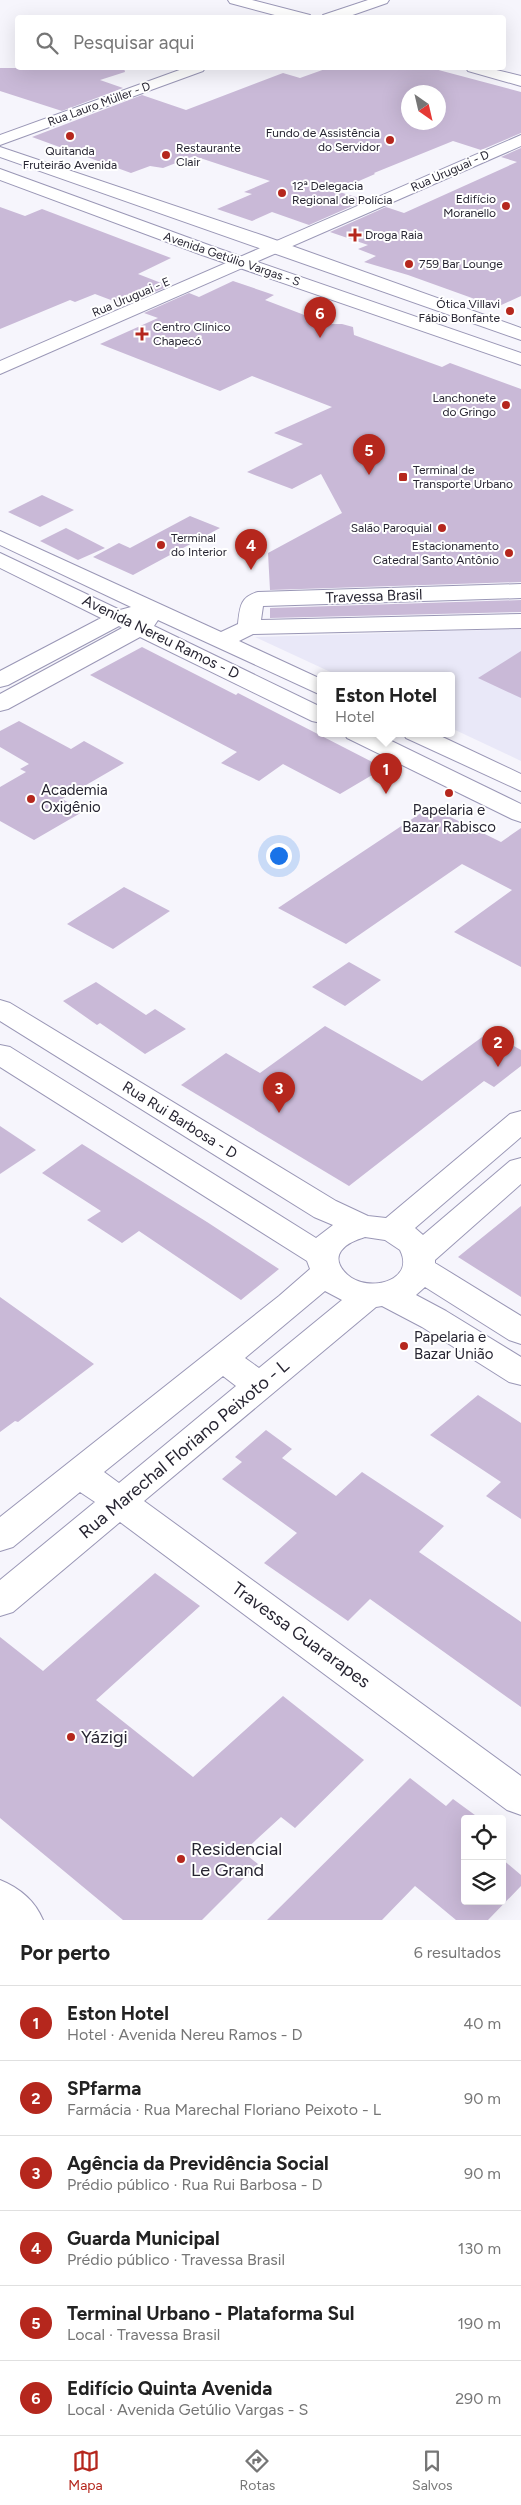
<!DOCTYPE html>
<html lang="pt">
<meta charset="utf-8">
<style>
body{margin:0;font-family:Figtree,sans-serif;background:#f6f6f6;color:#222}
.controls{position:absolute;right:15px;bottom:15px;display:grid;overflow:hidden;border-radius:5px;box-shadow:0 5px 20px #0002}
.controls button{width:45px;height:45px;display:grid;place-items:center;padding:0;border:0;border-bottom:1px solid #e0e0e0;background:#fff;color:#222;font:25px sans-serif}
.compass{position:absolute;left:401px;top:85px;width:45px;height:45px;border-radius:50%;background:#fff;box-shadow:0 5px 20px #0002;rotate:146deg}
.you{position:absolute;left:278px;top:855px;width:18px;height:18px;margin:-12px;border:4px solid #fff;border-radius:50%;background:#1a73e8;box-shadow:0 0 0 8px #1a73e833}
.badge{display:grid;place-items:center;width:32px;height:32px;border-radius:50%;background:#b5271d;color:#fff;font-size:16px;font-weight:700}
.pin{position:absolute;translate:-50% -41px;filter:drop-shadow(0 1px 2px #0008)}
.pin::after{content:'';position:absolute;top:26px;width:18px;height:15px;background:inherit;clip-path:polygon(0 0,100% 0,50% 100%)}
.popup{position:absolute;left:317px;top:672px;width:138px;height:65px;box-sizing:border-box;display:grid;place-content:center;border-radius:5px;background:#fff;filter:drop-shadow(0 1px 4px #0005);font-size:16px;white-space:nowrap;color:#767676}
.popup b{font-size:19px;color:#222}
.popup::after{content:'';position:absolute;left:50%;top:100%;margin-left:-10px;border:10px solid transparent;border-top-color:#fff}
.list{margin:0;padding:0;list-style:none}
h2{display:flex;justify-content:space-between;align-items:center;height:65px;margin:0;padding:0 20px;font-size:21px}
h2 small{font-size:16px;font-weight:400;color:#767676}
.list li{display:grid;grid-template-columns:32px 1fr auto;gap:15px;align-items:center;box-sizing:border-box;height:75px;padding:0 20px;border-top:1px solid #e0e0e0}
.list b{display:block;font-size:19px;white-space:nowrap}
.list p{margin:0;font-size:16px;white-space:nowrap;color:#767676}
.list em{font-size:16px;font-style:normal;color:#767676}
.icon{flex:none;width:28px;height:28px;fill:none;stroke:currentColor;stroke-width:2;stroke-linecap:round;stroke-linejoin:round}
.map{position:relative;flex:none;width:521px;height:1920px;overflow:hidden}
.search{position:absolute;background:#fff;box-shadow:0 5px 20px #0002;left:15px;right:15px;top:15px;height:55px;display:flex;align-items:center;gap:12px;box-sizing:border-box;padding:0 18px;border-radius:5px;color:#767676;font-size:19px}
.sheet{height:515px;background:#fff}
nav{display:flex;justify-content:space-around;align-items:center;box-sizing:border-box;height:70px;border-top:1px solid #e0e0e0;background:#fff;font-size:14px;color:#767676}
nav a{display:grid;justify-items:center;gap:2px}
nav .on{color:#b5271d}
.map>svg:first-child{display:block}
</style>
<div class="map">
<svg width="521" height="1920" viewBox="0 0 521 1920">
<rect width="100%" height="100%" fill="#f6f5fc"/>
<path fill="#e9e8f8" d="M521,629V761L451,728V675H337L255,637Z"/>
<path fill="#c9b9d7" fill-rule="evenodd" d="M0,68H124L125,72L100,80L123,88L62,111L0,91Z
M328,68H431L521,92V133L481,150L453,141L374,173L375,174L336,191L366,200L309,225L272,212L252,221L217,209L252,194L244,192L270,181L194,156L163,168L150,166L131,173L32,137L142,95L186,110L283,73L300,78ZM408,92H438V122H408Z
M521,148V296L497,307L408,275L364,262L376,256L358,249L368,245L330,232L386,207L404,213L517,162L501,157Z
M0,207L25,216L42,209L171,258L138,274L169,286L124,305L95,294L75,302L70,300L0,329Z
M233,281L274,295L265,300L328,324H342L353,327L354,335L442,367L450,363L521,389V582L270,590L268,553L342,513L321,474L292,489L247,472L303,444L274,433L332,407L252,376L220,391L100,344L158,318L144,313L189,293L199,297Z
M42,495L74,510L40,527L8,512Z
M190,516L220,528L133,575L93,557L119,543L130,548Z
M66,528L105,548L78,560L40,541Z
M521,600V612L270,618V608Z
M142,647L236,695L238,693L384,768L340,794L283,764L259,781L221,763L237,752L90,675Z
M521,651V698L478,678Z
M19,721L71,749L84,741L124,763L62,799L84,811L34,840L0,821V787L26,772L20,769L29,764L0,747V731Z
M430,807L501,842L521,828V967L454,932L512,890L462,864L346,944L278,908Z
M124,887L170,911L113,949L67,924Z
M349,962L381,980L345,1006L312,987Z
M96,982L146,1015L155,1009L186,1029L145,1054L100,1023L97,1025L63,1001Z
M325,1026L422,1081L489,1032L521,1050V1066L494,1087L484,1081L349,1186L181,1085L226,1053L260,1073Z
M0,1126L36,1150L0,1174Z
M82,1144L207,1222L279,1269L241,1300L139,1231L122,1243L87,1220L101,1211L42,1173Z
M521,1206V1297L458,1257Z
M0,1297L94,1364L18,1422L15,1421L0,1432Z
M478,1395L521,1423V1519L486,1496L501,1482L430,1435Z
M266,1430L292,1449L282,1458L336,1496L362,1472L444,1526L419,1552L521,1622V1707L370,1599L348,1621L264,1563L297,1533L222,1479L242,1462L235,1457Z
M155,1573L200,1606L96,1700L193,1777L283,1696L364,1760L295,1828L281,1817L243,1852L258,1864L202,1920H123L0,1818V1637L43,1671Z
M410,1778L446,1806L453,1799L479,1818L465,1819V1901H502V1859L521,1875V1886L488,1920H456L415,1886L382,1920H267Z"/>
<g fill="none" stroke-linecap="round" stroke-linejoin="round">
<defs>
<path id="minor" d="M228,0H252L310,15L312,18H286L230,3Z
M368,0H389L387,3L344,18H321L323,15Z
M185,68H205L203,71L0,145V135Z
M466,68H488L521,76V86L468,71Z
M0,147L267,237L521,328V340L0,157Z
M0,169L214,247L521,353V365L202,255L0,180Z
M0,531L221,632L238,624C240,607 240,597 258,592L521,584V598L263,606L261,620L521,614V628L253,634L239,641L321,679V695L158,620L154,626L321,707V723L312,721L140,637L8,709L0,711V694L122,628L119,626L8,685L0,687V671L101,618L0,568V553L120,610L131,607L0,545Z
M344,733H375L521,804V822L512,819L347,738Z
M403,733H434L521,774V791L406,738Z
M0,1000L10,1003L336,1201L368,1216L386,1218L510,1114L521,1111V1137L415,1228L423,1235L510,1161L521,1158V1184L435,1260V1263L521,1316V1344L509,1340L425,1287L416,1295L446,1311L521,1357V1385L509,1382L422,1327L382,1306L376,1307L144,1501L521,1776V1815L507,1810L120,1522L13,1612L0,1616V1580L95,1502L80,1492L13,1547L0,1551V1517L279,1296L310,1269L307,1261L0,1067V1045L10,1047L316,1238L333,1225L314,1217L0,1021ZM365,1237L385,1240L400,1250C413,1276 383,1288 361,1282C349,1279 332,1264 341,1251C347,1243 356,1240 365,1237ZM325,1291L342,1300L259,1368L245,1358ZM223,1376L236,1386L119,1483L104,1472Z
M0,1880C20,1888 35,1901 43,1920H0Z"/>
<path id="major" d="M521,135V146L0,374V361Z"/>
</defs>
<use href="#minor" stroke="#9a97b6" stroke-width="2"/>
<use href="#major" stroke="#9a97b6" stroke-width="2"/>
<use href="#minor" fill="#fff" fill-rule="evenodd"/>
<use href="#major" fill="#fff" fill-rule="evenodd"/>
</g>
<g fill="#b5271d" stroke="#fff" stroke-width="2">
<circle cx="70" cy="136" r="5"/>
<circle cx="390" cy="140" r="5"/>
<circle cx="166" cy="155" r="5"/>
<circle cx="282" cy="193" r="5"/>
<circle cx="506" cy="206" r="5"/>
<path d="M352.5 227.5h5v5h5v5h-5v5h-5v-5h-5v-5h5z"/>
<circle cx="409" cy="264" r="5"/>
<circle cx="510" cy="311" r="5"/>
<path d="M139.5 326.5h5v5h5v5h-5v5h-5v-5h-5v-5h5z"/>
<circle cx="506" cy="405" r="5"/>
<rect x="398" y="472" width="10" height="10" rx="2.5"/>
<circle cx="442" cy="528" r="5"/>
<circle cx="161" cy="545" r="5"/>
<circle cx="509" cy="553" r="5"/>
<circle cx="449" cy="793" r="5"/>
<circle cx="31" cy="799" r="5"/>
<circle cx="404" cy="1346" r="5"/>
<circle cx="71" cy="1737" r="5"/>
<circle cx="181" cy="1859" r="5"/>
</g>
<g text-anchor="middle" stroke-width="4" stroke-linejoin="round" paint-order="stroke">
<g font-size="12" fill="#272532" stroke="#fff">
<text transform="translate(99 104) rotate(-20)" y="4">Rua Lauro Müller - D</text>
<text transform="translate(450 171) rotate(-24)" y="4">Rua Uruguai - D</text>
<text transform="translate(232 259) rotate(19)" y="4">Avenida Getúlio Vargas - S</text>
<text transform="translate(131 297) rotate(-23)" y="4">Rua Uruguai - E</text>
</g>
<g font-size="12" fill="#272532" stroke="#fff" text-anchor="start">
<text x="380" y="137" text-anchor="end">Fundo de Assistência<tspan x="380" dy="14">do Servidor</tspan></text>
<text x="176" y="152">Restaurante<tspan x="176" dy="14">Clair</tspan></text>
<text x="70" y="155" text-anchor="middle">Quitanda<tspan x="70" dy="14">Fruteirão Avenida</tspan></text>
<text x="292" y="190">12ª Delegacia<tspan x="292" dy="14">Regional de Polícia</tspan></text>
<text x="496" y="203" text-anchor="end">Edifício<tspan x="496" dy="14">Moranello</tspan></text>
<text x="365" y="239">Droga Raia</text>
<text x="419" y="268">759 Bar Lounge</text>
<text x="500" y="308" text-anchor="end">Ótica Villavi<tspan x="500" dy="14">Fábio Bonfante</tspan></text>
<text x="153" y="331">Centro Clínico<tspan x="153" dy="14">Chapecó</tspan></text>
<text x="496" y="402" text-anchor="end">Lanchonete<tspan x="496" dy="14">do Gringo</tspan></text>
<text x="413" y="474">Terminal de<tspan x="413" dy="14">Transporte Urbano</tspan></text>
<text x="432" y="532" text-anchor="end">Salão Paroquial</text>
<text x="171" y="542">Terminal<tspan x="171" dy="14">do Interior</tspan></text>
<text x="499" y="550" text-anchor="end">Estacionamento<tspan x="499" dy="14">Catedral Santo Antônio</tspan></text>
</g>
<g font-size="15" fill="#272532" stroke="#fff">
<text transform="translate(374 596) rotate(-2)" y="5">Travessa Brasil</text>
<text transform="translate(161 637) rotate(26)" y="5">Avenida Nereu Ramos - D</text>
<text transform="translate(180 1120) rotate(32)" y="5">Rua Rui Barbosa - D</text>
</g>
<g font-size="15" fill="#272532" stroke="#fff" text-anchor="start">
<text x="41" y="795">Academia<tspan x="41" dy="17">Oxigênio</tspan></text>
<text x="449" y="815" text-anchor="middle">Papelaria e<tspan x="449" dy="17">Bazar Rabisco</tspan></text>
<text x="414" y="1342">Papelaria e<tspan x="414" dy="17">Bazar União</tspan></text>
</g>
<g font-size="18" fill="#272532" stroke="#fff">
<text transform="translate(184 1449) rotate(-40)" y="6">Rua Marechal Floriano Peixoto - L</text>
<text transform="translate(301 1635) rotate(36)" y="6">Travessa Guararapes</text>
</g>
<g font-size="18" fill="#272532" stroke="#fff" text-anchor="start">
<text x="81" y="1743">Yázigi</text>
<text x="191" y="1855">Residencial<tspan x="191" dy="21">Le Grand</tspan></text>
</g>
</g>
</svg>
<div class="controls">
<button><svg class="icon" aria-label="locate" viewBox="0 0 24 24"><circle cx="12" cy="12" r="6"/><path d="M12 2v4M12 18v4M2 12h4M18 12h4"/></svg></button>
<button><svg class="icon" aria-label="layers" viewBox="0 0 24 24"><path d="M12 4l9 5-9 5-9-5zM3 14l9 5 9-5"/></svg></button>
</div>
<svg class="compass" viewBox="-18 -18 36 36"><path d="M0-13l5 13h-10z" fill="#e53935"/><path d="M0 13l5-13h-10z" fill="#767676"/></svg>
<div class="you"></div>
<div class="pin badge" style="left:386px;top:794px">1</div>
<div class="popup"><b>Eston Hotel</b>Hotel</div>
<div class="pin badge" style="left:498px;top:1067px">2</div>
<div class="pin badge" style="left:279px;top:1113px">3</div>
<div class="pin badge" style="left:251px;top:570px">4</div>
<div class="pin badge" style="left:369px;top:475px">5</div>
<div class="pin badge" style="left:320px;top:338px">6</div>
<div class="search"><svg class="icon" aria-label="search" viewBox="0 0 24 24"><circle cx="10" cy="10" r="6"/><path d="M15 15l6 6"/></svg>Pesquisar aqui</div>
</div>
<section class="sheet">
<h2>Por perto<small>6 resultados</small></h2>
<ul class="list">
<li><span class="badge">1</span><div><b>Eston Hotel</b><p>Hotel · Avenida Nereu Ramos - D</p></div><em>40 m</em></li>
<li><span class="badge">2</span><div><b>SPfarma</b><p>Farmácia · Rua Marechal Floriano Peixoto - L</p></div><em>90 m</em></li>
<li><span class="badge">3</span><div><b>Agência da Previdência Social</b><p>Prédio público · Rua Rui Barbosa - D</p></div><em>90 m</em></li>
<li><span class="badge">4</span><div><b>Guarda Municipal</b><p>Prédio público · Travessa Brasil</p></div><em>130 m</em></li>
<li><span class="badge">5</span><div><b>Terminal Urbano - Plataforma Sul</b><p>Local · Travessa Brasil</p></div><em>190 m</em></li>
<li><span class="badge">6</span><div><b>Edifício Quinta Avenida</b><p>Local · Avenida Getúlio Vargas - S</p></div><em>290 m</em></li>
</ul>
</section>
<nav>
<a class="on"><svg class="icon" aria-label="map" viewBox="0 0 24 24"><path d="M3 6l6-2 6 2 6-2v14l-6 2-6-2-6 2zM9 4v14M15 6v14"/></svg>Mapa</a>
<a><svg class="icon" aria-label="directions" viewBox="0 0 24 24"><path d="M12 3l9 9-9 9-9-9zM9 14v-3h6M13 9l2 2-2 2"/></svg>Rotas</a>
<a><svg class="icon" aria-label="saved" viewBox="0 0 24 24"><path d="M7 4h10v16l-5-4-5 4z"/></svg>Salvos</a>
</nav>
